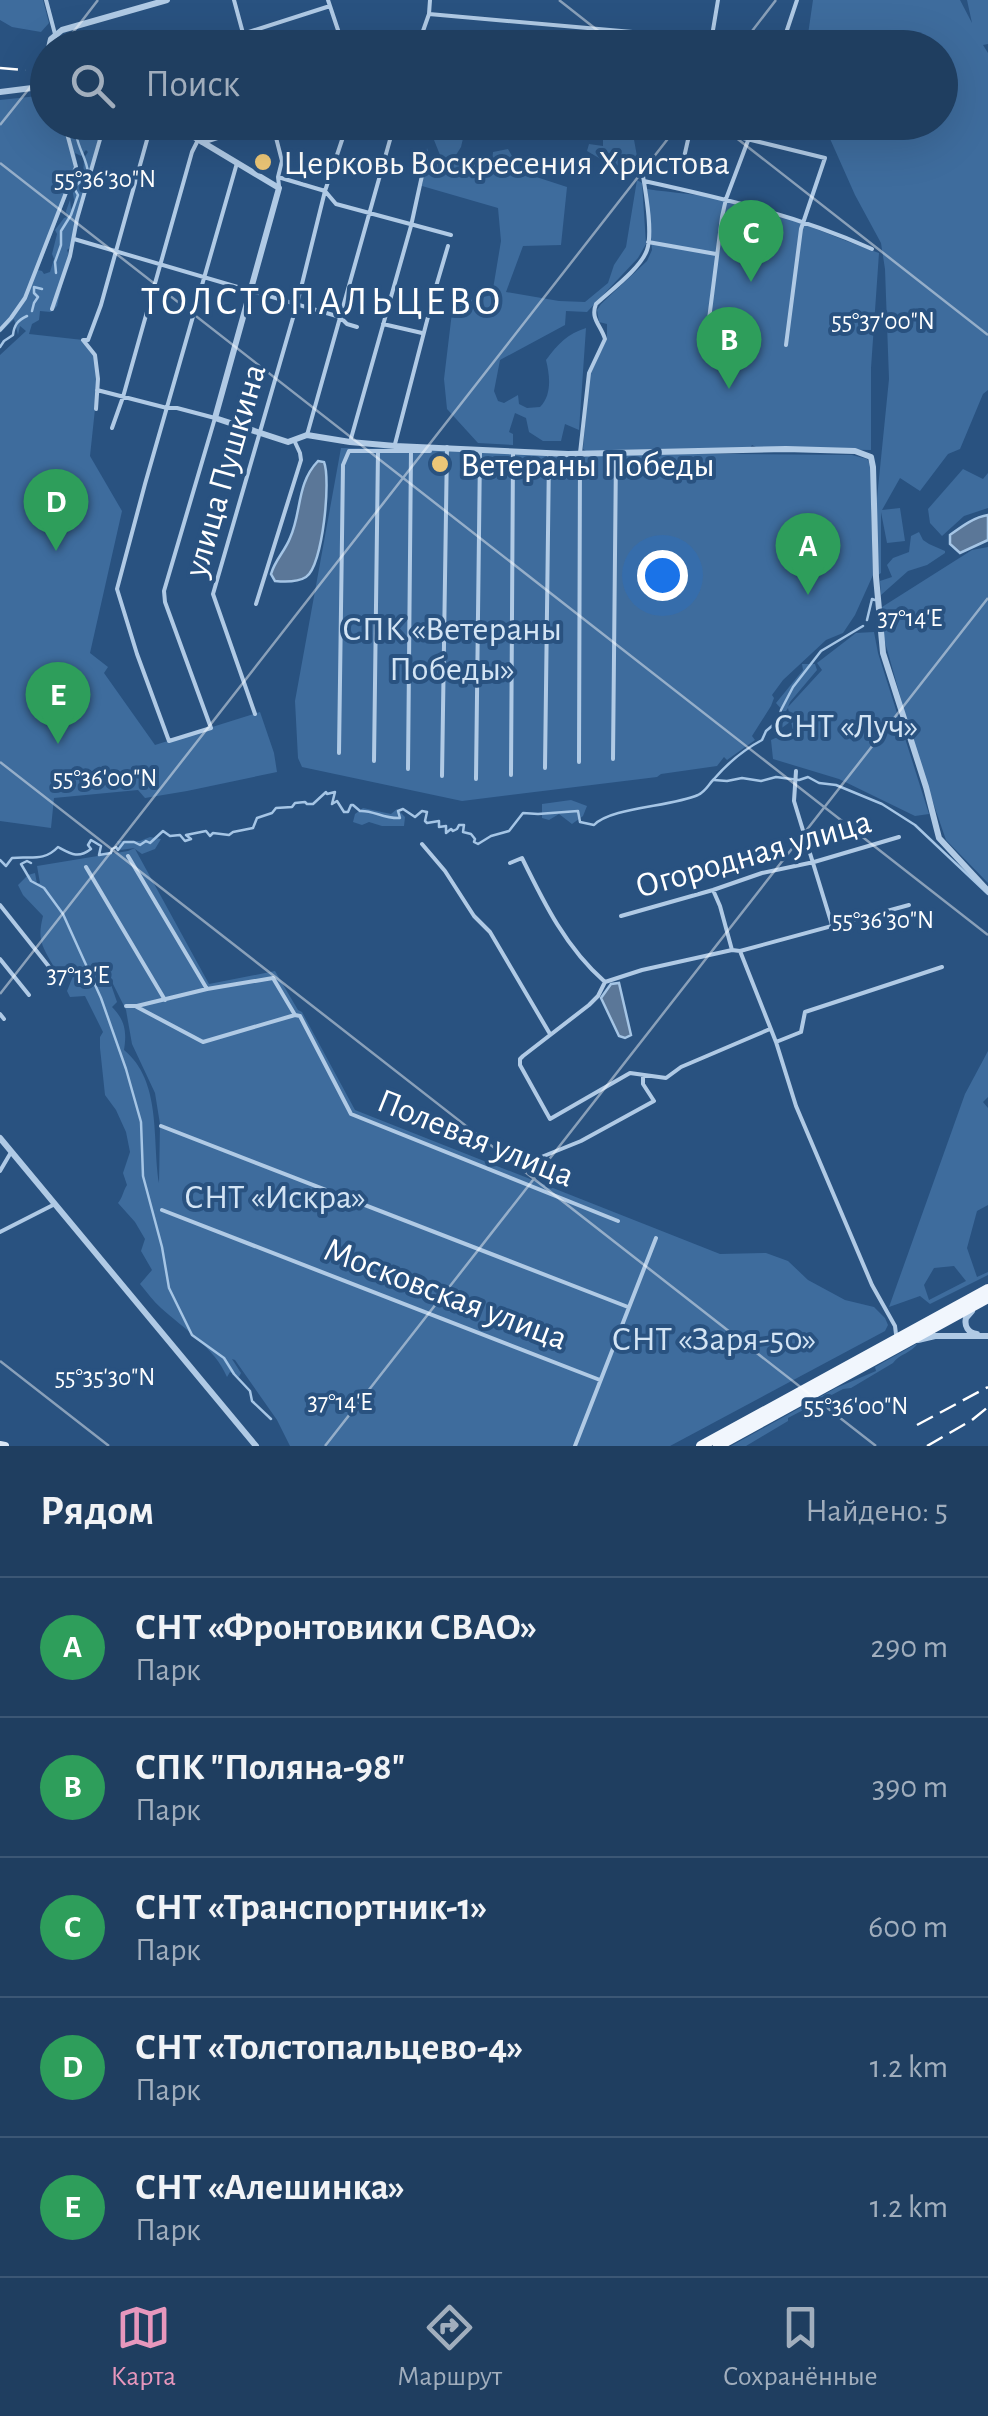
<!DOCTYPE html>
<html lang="ru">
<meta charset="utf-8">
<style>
body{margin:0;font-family:"Alegreya Sans",sans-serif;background:#274566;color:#f1f3f6}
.you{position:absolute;left:662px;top:575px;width:35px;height:35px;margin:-25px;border:8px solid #fff;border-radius:50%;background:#1a73e8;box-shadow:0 0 0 15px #1a73e833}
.badge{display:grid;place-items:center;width:65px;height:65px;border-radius:50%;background:#e797bd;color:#fff;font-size:32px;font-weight:700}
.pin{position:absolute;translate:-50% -82px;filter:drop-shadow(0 2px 5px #0008)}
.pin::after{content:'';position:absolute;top:52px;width:35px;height:30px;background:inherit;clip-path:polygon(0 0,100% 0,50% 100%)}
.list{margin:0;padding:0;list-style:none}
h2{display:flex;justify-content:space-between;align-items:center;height:130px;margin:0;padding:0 40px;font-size:42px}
h2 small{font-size:32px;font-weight:400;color:#a1aebd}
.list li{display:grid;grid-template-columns:65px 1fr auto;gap:30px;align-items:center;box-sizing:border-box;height:140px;padding:0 40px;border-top:2px solid #3c5775}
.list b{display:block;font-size:38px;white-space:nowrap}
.list p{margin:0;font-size:32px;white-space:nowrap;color:#a1aebd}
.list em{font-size:32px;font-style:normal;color:#a1aebd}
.icon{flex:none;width:55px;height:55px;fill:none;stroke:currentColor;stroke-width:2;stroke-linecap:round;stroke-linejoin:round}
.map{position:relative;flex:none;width:988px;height:1446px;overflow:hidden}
.search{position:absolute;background:#1f3e60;box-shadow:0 10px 40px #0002;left:30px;right:30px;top:30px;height:110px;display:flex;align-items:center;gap:25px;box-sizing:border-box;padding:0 35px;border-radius:55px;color:#a1aebd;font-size:38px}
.sheet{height:830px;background:#1f3e60}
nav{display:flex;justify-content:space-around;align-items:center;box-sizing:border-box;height:140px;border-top:2px solid #3c5775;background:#1f3e60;font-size:28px;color:#a1aebd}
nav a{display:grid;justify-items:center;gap:5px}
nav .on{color:#e797bd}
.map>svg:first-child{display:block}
</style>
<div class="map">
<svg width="988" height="1446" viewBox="0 0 988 1446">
<rect width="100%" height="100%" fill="#295280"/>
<path fill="#3e6c9d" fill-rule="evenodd" d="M0,0H43L49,23L41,32L12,27L0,20Z
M813,0H960L972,23L967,0H988V44L983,45L988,53V390L983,394L960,449L948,454L920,491L900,478L882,510L900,508L905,541L887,543L881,512V573L878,575L876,508L889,379L885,269L881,243L855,195L823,123L940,122V48H806Z
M47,95L48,122L103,123L83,194L72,246L67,250L69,256L57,306L51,312L40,311L39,320L32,324L29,334L83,340L96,355L97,390L90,456L122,511L90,653L108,667L104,673L155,745L260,712L274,753L277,772L187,791L145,798L138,790L54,798L51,828L0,821V355L26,331L20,326L18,335L14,319L0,333V100ZM86,150L88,152L84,158L83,177C71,194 71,181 75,205L71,209L70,200L66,211L67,217L64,218L55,230L57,234L52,254L54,259L50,272L44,274L42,271L38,270L78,167L75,153L81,156Z
M600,123H631L640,173L604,161L587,151L589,144L603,146V127Z
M465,130L461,147L451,163L492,164L493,152L508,149L521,172L567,187L561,245L523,246L506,292L559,301L585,302L608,283L614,265L626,247L637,180L642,183L646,244L638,258L587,312L566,311L565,325L500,360L494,391L498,401L504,403L518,395L519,404L527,408L540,407C552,395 550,376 546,360C558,344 567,334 586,328L579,430L565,424L561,441H543L529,432L526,418L515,413L509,432L513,434V445L478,443L447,409L444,379L453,304L492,295L501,241L498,208L422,186L427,148L432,165L442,160L434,140Z
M647,189C673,193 700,194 725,200C778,211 828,235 879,253L871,368V450L758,448L752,445L750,448L586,451L583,449L589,377L607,339V324L599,322L597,310L601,304L647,261L652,250Z
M341,448L435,449L583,458L599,453L852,455L867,459L870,464L873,575L855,615L843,633L826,640L783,680L772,695L774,698L771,706L752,736L755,740L727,760L724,757L717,766L661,774L657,777L462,801L302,767L298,758L295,701Z
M963,469L983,479L988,473V508L964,516L942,536L930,523L928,509Z
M919,532L923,540L929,544L945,551V553L927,565L908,571L881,595L880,581L892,577L887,565L893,558L909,552L911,536Z
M988,547V883L946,840L917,756L883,635L882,607L972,550Z
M874,632L878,653L929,814L915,816L839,779L773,759L771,740L793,730L788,708L786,711L790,722L779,730L783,711L776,703L803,670L802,664H815L817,670L790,702L788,707L822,670L817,663L856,633Z
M571,800L587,806L583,816L572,824L559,814L549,820L542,818V804Z
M363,808L391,814L397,809L405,817L404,826H382L369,822L362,825L353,822L355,814Z
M150,837L161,839L155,849L142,854L135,849L209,984L275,971L298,1010L302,1012L355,1110L720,1254L766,1253L788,1261L808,1280L845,1300L874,1307L885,1318L888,1325L885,1331L670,1446H290L277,1420L235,1360L232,1359L241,1373L239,1377L230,1372L227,1377C215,1348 183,1328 161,1308C153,1301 147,1292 140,1284L152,1270L141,1251L145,1239L135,1222L118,1203C123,1197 123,1191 127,1185L123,1173L130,1152L126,1132L116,1110L105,1095L100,1048V1037L103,1032L85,996L70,997L67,991L76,969L54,967C42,946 37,940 43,916L23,895L18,885L28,875L35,873L37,884L40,883L37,866L128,851L135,848L120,850L117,841H140ZM106,970L126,1010L132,1044L155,1093L160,1124L159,1183C152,1140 162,1081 124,1050C127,1032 125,1020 112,1007L117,1002Z
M988,1051V1097L983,1102L988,1108V1205L977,1211L967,1248L977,1277L988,1272V1275L930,1304L920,1296L889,1307L965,1094ZM954,1266L966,1281L929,1300L924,1285L934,1268Z
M918,1343C912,1353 899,1354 893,1363L851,1388L843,1389L788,1418V1421L746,1446H731L836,1388L876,1371L875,1367Z"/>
<path fill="#5b7798" stroke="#a5c5e5" stroke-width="2.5" d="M318,461L324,462C331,479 323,566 306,577C298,582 285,582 275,581L271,574C275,560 285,551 290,538C302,512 296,484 318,461Z
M988,515V540L960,553L950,544V535C961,527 974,517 988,515Z
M619,983L631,1035L625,1038L619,1036L601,998L611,984Z"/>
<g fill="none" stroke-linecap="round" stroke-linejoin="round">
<path stroke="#a5c5e5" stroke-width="2.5" d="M56,273L55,262L61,245V231L71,215L78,195L74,188L88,173C87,155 70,139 79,122
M32,311L34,303L38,297L34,293V287L42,289
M0,347L4,341L13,335C14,325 18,320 27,316
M867,620L872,599L875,600
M714,780L727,781L742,778L761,781L776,777L799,780L808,777L819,783L836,785L882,804L915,825L988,894
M0,860L6,866L12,858C30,856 44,862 58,847C71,854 78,859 91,849L88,845L91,840L101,846L99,855L111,853L112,849L116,847L118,850L124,842H134L140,845L146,841L150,843L163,831L170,836L180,835L185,841L191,839L186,835L206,831L210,836L213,833L229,835L233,832L253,828L257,818L272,813L276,808L292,807L295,803L305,802L307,804H313L326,792L327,794L335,792L332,804L337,801L344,812H348L351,805H353L360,811C373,810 384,819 400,818L398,811L403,809L415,817L422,811L427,812L425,821L427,823L439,821V827L446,826V833L451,829L453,831L457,829L459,825H464L463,832L471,834L475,839L474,842L478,844L491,836L509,831L523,813L538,814L578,811L580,822L594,825C611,807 671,807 698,795C706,791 708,785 714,779C727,764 745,749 762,740L766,731L779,720L781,710L793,687L821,651L863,626
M31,863L27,861L21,864L31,881L44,888L63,914L101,998L126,1069L141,1122L143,1176L162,1247L169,1288L192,1335L224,1358L234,1374L250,1391L252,1401L271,1419"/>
<path stroke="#b0cae5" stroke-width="4" d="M46,0L55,34
M234,0L247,48
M328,0L344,48
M429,14L712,39L772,48
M199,48L330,6
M417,48L429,14L430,0
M648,48L651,35
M710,48L718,0
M781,48L797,0
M272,122L282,161L278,177L279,186
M677,122L825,158L801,229L786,345
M202,143L267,122
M683,162L692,122
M278,177L325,191L336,204L451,235
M644,181C722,198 799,216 872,249
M74,239L340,317L347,324L357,327
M648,242L716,254
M52,309L70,256L77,219L105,122
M383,324L422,333
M0,330L11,318L25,298L76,167L64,122
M707,335L722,217L726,199L755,122
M97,390L167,408H177L215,418L164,591L165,602L211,728L169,741L137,654L117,589L145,484L237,163
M96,409L98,379L95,355L83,340H88L101,305L152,122
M112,428L123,397L192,152L198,140
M307,435L395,122
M350,442L411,226L423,171
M395,444L435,290L448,246
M580,453L589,373L605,339C601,325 590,319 596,304C610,291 641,268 647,250C653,233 646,194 643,176
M256,604L301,460L300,453L294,440
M255,714L213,594L297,304L325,191L348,122
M339,753L343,465L349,451H430
M613,759L616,453
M374,761L378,451
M579,762L580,457
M545,768L549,455
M408,769L411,450
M796,771L794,801L832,925
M511,775L513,454
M442,776L447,447
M476,779L480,452
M422,844L445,871L474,916L490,932L550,1034
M128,856L207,989
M510,863L522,858C544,903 566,948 605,982
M86,867L165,1000
M713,890L720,906L732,950
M0,905L54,973
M621,916L713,890L762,873L814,862L899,837
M740,951L776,1042L796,1106L872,1285L895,1326L896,1334
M0,959L29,995
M126,1006H137L207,989L273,978L295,1015L300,1016L351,1114L618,1221
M137,1007L203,1042L295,1015
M0,1014L4,1019
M770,1029L681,1067L666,1078L630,1073L550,1119L520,1065V1059L523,1056L589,1005L598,996L605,982L642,970L732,950L740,951L909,905
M776,1042L801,1032L805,1012L942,967
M161,1126L628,1307
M0,1171L10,1154
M553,1176L527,1165L529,1162L581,1141L654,1101L643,1084V1076
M162,1210L600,1380
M0,1232L55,1204
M575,1446L656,1238"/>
<path stroke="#b0cae5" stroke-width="6" d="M49,48L51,39L62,30L167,0
M0,92L48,86
M169,122L279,188L215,418L288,442L307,435L350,442L395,446L568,454L786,449L855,451L871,457L873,467L876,577L883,653L926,787L939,838L988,891
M0,1138L256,1446
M972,1311L966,1318C964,1326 968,1333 977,1334
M918,1340L935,1336H988"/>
<path stroke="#d9e6f5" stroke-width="8" d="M0,1445L5,1446"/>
<path stroke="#f1f6fd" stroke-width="10" d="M701,1446L988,1289
M718,1446L988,1298"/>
<path stroke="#fff" stroke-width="2.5" stroke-dasharray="18 8" stroke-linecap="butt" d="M0,68L26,70
M917,1425L988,1387
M927,1446L972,1420L988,1407"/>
</g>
<path fill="none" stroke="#fff" stroke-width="2.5" stroke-opacity="0.45" d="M559,0L620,48M61,48L98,0M739,48L776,0M716,122L988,335M0,125L48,65M0,163L988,935M0,762L876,1446M0,994L681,122M0,1361L109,1446M325,1446L988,598"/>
<g fill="#ecc677" stroke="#295280" stroke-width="4">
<circle cx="263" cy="162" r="10"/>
<circle cx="440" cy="464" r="10"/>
</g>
<g text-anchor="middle" stroke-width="8" stroke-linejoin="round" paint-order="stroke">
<g font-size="35" fill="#fff" stroke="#295280" text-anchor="start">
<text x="283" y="174">Церковь Воскресения Христова</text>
<text x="460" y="476">Ветераны Победы</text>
</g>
<g font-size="35" fill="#fff" stroke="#295280">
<text transform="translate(224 470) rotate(-74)" y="12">улица Пушкина</text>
<text transform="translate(753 853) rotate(-16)" y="12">Огородная улица</text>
<text transform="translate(476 1137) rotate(22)" y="12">Полевая улица</text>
<text transform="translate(446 1293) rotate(21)" y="12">Московская улица</text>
</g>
<g font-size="35" fill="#d3e4f4" stroke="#295280">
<text x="452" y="640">СПК «Ветераны<tspan x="452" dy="40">Победы»</tspan></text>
<text x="846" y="737">СНТ «Луч»</text>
<text x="275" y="1208">СНТ «Искра»</text>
<text x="714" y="1350">СНТ «Заря-50»</text>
</g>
<g font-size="40" letter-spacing="2.5" fill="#fff" stroke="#295280">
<text x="322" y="314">ТОЛСТОПАЛЬЦЕВО</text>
</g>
</g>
<g font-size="25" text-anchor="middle" fill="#fff" stroke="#295280" stroke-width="8" stroke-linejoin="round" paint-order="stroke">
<text x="105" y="187">55°36'30"N</text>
<text x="883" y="329">55°37'00"N</text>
<text x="910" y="626">37°14'E</text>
<text x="105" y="786">55°36'00"N</text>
<text x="883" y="928">55°36'30"N</text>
<text x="78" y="983">37°13'E</text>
<text x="105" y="1385">55°35'30"N</text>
<text x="340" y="1410">37°14'E</text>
<text x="856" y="1414">55°36'00"N</text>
</g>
</svg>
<div class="you"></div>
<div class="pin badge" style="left:808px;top:595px;background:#2e9e5b">A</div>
<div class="pin badge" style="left:729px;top:389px;background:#2e9e5b">B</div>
<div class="pin badge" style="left:751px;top:282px;background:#2e9e5b">C</div>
<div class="pin badge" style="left:56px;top:551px;background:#2e9e5b">D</div>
<div class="pin badge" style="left:58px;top:744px;background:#2e9e5b">E</div>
<div class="search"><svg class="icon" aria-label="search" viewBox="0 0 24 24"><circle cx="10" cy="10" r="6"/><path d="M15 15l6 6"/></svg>Поиск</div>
</div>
<section class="sheet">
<h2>Рядом<small>Найдено: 5</small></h2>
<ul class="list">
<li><span class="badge" style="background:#2e9e5b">A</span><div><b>СНТ «Фронтовики СВАО»</b><p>Парк</p></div><em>290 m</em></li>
<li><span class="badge" style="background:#2e9e5b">B</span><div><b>СПК &quot;Поляна-98&quot;</b><p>Парк</p></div><em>390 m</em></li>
<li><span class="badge" style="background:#2e9e5b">C</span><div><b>СНТ «Транспортник-1»</b><p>Парк</p></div><em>600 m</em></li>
<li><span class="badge" style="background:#2e9e5b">D</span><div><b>СНТ «Толстопальцево-4»</b><p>Парк</p></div><em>1.2 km</em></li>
<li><span class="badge" style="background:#2e9e5b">E</span><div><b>СНТ «Алешинка»</b><p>Парк</p></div><em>1.2 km</em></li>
</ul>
</section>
<nav>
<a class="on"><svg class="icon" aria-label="map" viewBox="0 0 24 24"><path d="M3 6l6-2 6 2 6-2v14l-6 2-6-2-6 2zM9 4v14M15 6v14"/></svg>Карта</a>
<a><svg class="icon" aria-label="directions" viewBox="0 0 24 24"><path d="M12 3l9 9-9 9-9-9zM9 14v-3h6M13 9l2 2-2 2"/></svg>Маршрут</a>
<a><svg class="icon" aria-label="saved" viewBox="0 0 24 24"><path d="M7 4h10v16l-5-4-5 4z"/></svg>Сохранённые</a>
</nav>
